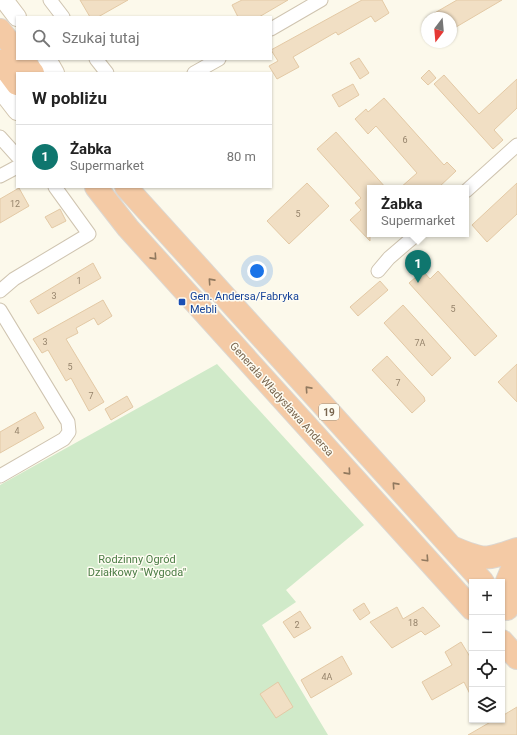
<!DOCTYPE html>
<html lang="pl">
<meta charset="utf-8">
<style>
body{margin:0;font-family:Roboto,sans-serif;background:#f6f6f6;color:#222}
.controls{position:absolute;right:12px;bottom:12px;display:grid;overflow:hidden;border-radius:0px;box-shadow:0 1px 3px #0004}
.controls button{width:36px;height:36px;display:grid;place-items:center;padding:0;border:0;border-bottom:1px solid #e0e0e0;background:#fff;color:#222;font:20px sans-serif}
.compass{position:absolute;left:421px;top:12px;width:36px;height:36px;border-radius:50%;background:#fff;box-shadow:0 1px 3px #0004;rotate:196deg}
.you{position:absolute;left:257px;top:271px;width:14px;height:14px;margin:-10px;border:3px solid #fff;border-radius:50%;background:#1a73e8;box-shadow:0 0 0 6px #1a73e833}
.badge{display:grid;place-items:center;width:26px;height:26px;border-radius:50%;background:#0f766e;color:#fff;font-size:13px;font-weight:700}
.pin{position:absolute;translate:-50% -33px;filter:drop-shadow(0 1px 2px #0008)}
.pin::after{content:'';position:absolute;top:21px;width:14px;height:12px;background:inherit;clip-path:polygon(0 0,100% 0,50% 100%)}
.popup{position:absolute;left:367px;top:185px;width:102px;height:52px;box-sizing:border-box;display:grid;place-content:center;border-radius:0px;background:#fff;filter:drop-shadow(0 1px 3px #0005);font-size:13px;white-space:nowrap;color:#767676}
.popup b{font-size:15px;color:#222}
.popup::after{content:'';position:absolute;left:50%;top:100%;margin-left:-8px;border:8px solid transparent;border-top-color:#fff}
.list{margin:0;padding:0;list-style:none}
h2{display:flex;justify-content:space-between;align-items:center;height:52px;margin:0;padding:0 16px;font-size:17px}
h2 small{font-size:13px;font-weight:400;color:#767676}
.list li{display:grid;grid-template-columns:26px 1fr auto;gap:12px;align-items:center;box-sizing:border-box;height:64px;padding:0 16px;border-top:1px solid #e0e0e0}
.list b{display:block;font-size:15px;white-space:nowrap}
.list p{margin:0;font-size:13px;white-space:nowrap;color:#767676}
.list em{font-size:13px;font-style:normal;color:#767676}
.icon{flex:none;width:22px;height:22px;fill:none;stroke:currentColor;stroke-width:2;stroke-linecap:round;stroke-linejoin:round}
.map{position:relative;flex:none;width:517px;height:735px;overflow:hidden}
.search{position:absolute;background:#fff;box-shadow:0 1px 3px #0004;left:16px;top:16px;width:256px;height:44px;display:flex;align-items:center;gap:10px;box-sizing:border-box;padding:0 14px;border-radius:0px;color:#767676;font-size:15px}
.panel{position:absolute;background:#fff;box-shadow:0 1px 3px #0004;left:16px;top:72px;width:256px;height:116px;border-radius:0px}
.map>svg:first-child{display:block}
</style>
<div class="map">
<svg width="517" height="735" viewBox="0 0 517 735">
<rect width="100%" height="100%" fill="#fcf9eb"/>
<path fill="#d0eac9" d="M217,364L364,525L286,590L296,602L262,625L328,735H0V485Z"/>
<path fill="#f1dfc4" stroke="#e3c9a5" d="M80,0H128L98,17H90Z
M242,0H288L259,17H238L232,5Z
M362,0H382L389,13L375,22L371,16L338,35L336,32L293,57L299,67L277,79L269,66L278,61L271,50Z
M457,0H502L451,30V18H426Z
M359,58L369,73L360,79L350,63Z
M429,70L436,78L428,85L421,78Z
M444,75L479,114L517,79V108L494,130L503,140L493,149L434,84Z
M353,84L359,95L339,107L332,95Z
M384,98L444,165L447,162L456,171L438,188H400L417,173L376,126L368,134L355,119L366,109L368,112Z
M336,132L386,188H370V241L350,220L361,210L355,203L361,198L317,149Z
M307,183L329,206L289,244L267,221Z
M517,183V214L487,242L472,225Z
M19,188L29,206L0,223V199Z
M60,209L66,221L52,228L45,217Z
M93,263L101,278L38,314L30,301Z
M423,271L430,279L438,271L497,336L475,356L409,283Z
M380,281L388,290L358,316L350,307Z
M103,300L112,316L98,325L94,318L76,328L78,333L66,339L104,402L89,411L71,378L66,381L48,350L42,353L33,339Z
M403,305L451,358L432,376L384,323Z
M387,356L424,397L425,401L412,413L372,370Z
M517,364V402L498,382Z
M127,396L133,407L111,420L105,409Z
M35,412L44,428L0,453V432Z
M364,603L370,613L360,620L353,610Z
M397,607L403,619L423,607L440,626L425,635L421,631L392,648L370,622Z
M300,611L311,628L294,638L283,622Z
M461,642L472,660V698L464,682L432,700L422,682L452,665L445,652Z
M342,656L352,674L311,698L301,680Z
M278,682L293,707L276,718L260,694Z
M517,707V735H468L494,720H502V716Z"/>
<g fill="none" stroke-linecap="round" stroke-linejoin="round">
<defs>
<path id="street" d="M50,0L63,17
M271,29L321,0
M96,59L107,73
M194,73L219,59
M0,137L17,156
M0,176L17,167
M466,191L517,145
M378,271L389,258L417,234
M0,291L14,279L89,234L55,187
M0,310L68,422L69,432L64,439L0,476"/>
<path id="secondary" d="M4,0L17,17
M47,59L55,73
M0,89L17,111"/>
<path id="highway" d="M0,30L17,52
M22,59L33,73
M0,61L17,84
M96,187L128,228L472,609
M126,187L483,582
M454,548C485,561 486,560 517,549
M507,609V581L517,557
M502,641L517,658"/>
</defs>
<use href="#street" stroke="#cfc4b0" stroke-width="15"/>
<use href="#secondary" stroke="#d2c5ae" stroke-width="20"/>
<use href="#highway" stroke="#dcd7d1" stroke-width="24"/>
<use href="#street" stroke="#fff" stroke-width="13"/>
<use href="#secondary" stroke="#fff" stroke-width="18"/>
<use href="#highway" stroke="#f4caa5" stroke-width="22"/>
</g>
<defs><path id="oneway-chevron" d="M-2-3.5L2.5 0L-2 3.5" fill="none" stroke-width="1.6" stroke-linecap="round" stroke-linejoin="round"/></defs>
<g stroke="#91795f">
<use href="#oneway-chevron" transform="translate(154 257) rotate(48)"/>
<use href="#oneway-chevron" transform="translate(211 281) rotate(-132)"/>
<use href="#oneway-chevron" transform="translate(308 389) rotate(-132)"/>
<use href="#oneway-chevron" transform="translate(348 472) rotate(48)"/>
<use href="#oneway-chevron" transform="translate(395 485) rotate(-132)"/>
<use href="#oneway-chevron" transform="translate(426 559) rotate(47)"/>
</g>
<rect fill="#1a4fb4" stroke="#fefcf2" stroke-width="1.5" x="178" y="298" width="8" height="8" rx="2"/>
<g text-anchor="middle" stroke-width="3" stroke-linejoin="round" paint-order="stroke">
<g font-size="9" fill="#96846c">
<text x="405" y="143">6</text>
<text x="15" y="207">12</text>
<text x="298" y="217">5</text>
<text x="79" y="284">1</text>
<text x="54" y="299">3</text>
<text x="453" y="312">5</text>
<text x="45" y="345">3</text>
<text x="420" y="346">7A</text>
<text x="70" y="370">5</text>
<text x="398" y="386">7</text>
<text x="91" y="399">7</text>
<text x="17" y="434">4</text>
<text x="413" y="626">18</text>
<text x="297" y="628">2</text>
<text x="327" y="680">4A</text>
</g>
<rect fill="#fefcf2" stroke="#a0927f" stroke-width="1" x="319" y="404" width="20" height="16" rx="3"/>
<g font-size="10" font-weight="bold" fill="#78654e">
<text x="329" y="416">19</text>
</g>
<g font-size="11" fill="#164399" stroke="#fefcf2" text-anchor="start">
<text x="190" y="300">Gen. Andersa/Fabryka<tspan x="190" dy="13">Mebli</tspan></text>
</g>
<g font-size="11" fill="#78654e" stroke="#fefcf2">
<text transform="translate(282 399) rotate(48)" y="4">Generała Władysława Andersa</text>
</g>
<g font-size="11" fill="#4c7d46" stroke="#fefcf2">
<text x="137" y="563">Rodzinny Ogród<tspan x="137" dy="13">Działkowy "Wygoda"</tspan></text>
</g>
</g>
</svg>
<div class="controls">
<button>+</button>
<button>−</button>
<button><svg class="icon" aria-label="locate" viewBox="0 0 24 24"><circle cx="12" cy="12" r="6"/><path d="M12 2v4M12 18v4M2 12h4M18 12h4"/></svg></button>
<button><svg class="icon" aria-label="layers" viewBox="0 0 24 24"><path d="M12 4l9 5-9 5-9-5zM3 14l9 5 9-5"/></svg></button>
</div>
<svg class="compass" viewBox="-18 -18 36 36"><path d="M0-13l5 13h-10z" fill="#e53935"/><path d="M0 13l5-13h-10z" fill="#767676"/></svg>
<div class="you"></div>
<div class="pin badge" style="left:418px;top:283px">1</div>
<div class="popup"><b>Żabka</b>Supermarket</div>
<div class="search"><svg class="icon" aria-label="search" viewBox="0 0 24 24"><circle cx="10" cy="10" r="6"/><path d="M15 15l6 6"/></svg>Szukaj tutaj</div>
<section class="panel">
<h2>W pobliżu<small></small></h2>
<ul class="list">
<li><span class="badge">1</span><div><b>Żabka</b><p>Supermarket</p></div><em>80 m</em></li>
</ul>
</section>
</div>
